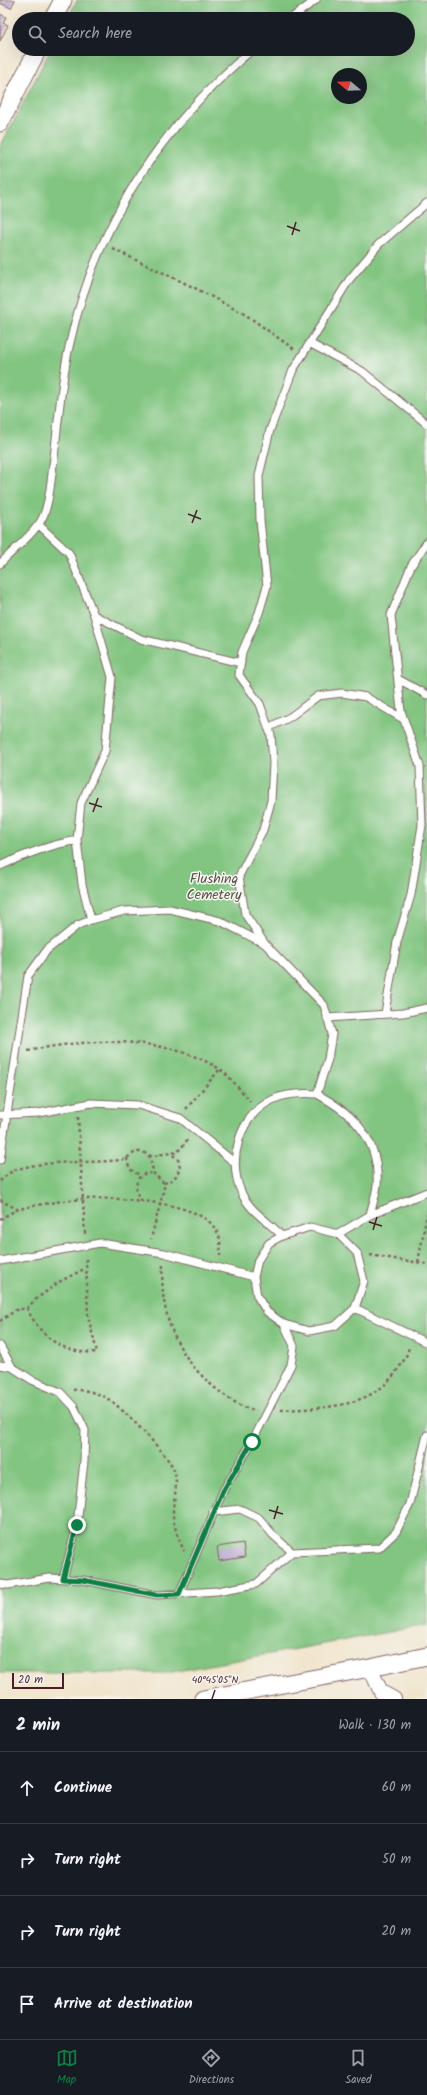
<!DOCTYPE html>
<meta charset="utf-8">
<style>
body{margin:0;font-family:Kalam,sans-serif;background:#242831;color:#f1f3f6}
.compass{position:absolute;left:331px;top:68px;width:36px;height:36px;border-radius:50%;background:#171b24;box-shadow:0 4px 16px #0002;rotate:289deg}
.scale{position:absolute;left:12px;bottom:10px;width:52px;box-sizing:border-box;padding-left:4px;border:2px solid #4a1f2b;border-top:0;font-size:11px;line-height:14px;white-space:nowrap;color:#4a1f2b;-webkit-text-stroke:3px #f6f6f2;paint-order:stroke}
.stop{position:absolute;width:12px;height:12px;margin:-9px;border:3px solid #0b8043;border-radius:50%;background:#fff}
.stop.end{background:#0b8043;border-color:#fff;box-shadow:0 1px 4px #0008}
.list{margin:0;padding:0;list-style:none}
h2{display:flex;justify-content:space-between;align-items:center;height:52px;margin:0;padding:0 16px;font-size:17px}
h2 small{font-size:13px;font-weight:400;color:#9ea1a6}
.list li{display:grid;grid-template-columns:26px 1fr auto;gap:12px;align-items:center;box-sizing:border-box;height:72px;padding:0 16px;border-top:1px solid #363941}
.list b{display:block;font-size:15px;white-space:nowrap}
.list em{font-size:13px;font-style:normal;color:#9ea1a6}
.icon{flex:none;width:22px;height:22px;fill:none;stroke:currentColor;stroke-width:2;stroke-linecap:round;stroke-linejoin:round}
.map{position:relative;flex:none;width:427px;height:1699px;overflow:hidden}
.search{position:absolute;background:#171b24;box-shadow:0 4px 16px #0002;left:12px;right:12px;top:12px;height:44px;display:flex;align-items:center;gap:10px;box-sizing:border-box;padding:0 14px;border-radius:22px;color:#9ea1a6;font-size:15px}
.sheet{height:340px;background:#171b24}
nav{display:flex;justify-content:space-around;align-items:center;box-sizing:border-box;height:56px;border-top:1px solid #363941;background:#171b24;font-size:11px;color:#9ea1a6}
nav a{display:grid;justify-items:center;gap:2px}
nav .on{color:#0b8043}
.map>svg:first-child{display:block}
</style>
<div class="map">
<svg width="427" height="1699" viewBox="0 0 427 1699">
<rect width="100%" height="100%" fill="#f6f6f2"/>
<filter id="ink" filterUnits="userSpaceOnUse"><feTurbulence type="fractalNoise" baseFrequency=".025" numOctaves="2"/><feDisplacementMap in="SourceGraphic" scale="8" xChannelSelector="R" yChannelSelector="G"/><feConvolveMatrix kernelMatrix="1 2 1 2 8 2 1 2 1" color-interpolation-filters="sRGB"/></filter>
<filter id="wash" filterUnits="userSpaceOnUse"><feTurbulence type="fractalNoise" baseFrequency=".012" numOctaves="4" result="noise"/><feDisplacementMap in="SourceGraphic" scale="16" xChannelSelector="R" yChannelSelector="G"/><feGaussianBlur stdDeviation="0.9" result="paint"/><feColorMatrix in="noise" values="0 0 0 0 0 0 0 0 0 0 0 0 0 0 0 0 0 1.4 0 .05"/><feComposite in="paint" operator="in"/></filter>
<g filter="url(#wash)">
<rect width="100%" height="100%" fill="#f1e5cd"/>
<path fill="#81c580" stroke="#667256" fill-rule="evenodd" d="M77,0H427V1625L166,1673H0V147L51,49H408V19H67ZM337,74H361V98H337Z"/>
<g id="blocks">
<path fill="#b29ec9" d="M0,0H15L11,8L0,3Z
M0,14L6,17L3,23L8,25L0,41Z
M243,1543L245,1557L219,1561L217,1547Z"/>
</g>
</g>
<g filter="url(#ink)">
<use href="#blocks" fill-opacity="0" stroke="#846464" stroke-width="1"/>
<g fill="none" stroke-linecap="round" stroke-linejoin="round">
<defs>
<path id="service" d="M290,19L316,0
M309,343L362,371L427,424
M39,525L69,553L94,615L112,677L105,751L81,803L77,840L82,884L91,920
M0,564C12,551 28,539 38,525C50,511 51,476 54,458C58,422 61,383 69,347C95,227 159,128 253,49
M94,615L141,639L241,663
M398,679L427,695
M268,728L290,717L318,696L342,693L366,697L403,719
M0,866C25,854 50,845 77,840
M385,1013L397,942L411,895L422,825L420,766L401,711L391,615L411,566L427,542
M327,1018L403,1013L427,1008
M317,1094C354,1114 380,1140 377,1185C376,1195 372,1206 370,1215
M0,1115L39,1113L91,1103L138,1105L180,1118L235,1163
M0,1160L28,976L47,950L78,925L91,920L124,911L170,909L220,921L263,943
M338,1234L370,1215L427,1192
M282,1236L310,1227L338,1234L357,1253L364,1281L355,1308L335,1326L309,1331L284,1324
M0,1261L100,1243L164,1253L254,1277
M355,1308L427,1343
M0,1346L12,1367L32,1380L60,1392L74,1407L85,1430L84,1461L77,1525L63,1579
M0,1365L12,1367
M213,1512L240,1509L259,1518L273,1535L292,1552
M0,1584L8,1585L49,1578L83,1580L157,1595L217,1591L256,1584L292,1552L379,1548L396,1532L410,1504L427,1435
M179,1594L223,1491L252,1442L291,1365L294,1346L284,1324L267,1312L257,1296L254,1277L258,1260L269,1243L282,1236C269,1222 250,1211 242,1194C227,1161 238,1117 272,1100C286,1093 302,1093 317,1094L328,1059L332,1034L324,1005L265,944L245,914L239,876L263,830L271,801L273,763L271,735L260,704L239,675L242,652L259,613L267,586L260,520L259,476L270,430L293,370L349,280L379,244L427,203"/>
<path id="minor" d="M370,1668L381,1692L394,1699"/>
<path id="tertiary" d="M53,19L63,0
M0,123L38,49
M203,1699L370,1668L427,1656"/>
</defs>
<use href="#service" stroke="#846464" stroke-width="9"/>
<use href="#minor" stroke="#846464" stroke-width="16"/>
<use href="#tertiary" stroke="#846464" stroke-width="19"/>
<path stroke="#846464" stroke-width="2.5" stroke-dasharray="3 3" stroke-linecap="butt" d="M113,249L195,288L246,315L294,349
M28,1051C88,1038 163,1035 218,1068C230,1076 240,1090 250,1101
M186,1109L220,1069
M78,1117L85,1234
M149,1155L154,1174L164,1183V1189L151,1239
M127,1158C128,1168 131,1172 141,1175
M0,1181C4,1178 9,1172 15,1170C49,1159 86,1164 121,1160C129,1159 132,1151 140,1152C144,1152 147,1155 151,1156C156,1157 158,1154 163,1154C179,1152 177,1154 187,1140
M164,1183C176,1180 179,1174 180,1162L172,1154
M0,1200L17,1209
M142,1201C131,1190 136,1169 154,1174
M0,1219C6,1216 13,1211 19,1209C40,1204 64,1200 86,1199C115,1197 196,1201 214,1227C221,1235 221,1246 220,1256
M370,1255L427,1264
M418,1262L427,1214
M163,1265C158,1317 181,1364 223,1394C232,1401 244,1409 256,1410
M27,1308C40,1337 64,1355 97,1352L88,1316L86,1257
M0,1321L16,1310L27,1308L35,1300L59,1282L86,1268
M73,1390C84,1389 99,1393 108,1399C121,1406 170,1457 174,1470C179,1484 173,1499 173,1513C173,1526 179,1539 184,1551
M281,1410C321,1408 370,1409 396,1372C402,1363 407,1357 409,1347"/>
<use href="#service" stroke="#fff" stroke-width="7"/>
<use href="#minor" stroke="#fff" stroke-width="14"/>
<use href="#tertiary" stroke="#fff" stroke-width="17"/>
</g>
</g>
<g fill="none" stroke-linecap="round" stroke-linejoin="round" filter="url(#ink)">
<path stroke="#0b8043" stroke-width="5" d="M77,1525L63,1579L83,1580L157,1595L179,1594L223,1491L252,1442"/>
</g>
<path fill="none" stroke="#4a1f2b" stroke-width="1.5" d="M287,226L300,231M292,235L296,222M188,514L201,519M192,523L197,510M89,803L102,807M93,812L98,798M369,1222L382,1226M373,1230L377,1217M269,1510L283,1514M274,1519L278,1506M212,1699L215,1690"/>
<g text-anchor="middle" stroke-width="3" stroke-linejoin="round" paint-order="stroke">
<g font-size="14" fill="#5a5144" stroke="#f6f6f2">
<text x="214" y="883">Flushing<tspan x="214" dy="16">Cemetery</tspan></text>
</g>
</g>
<g font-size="10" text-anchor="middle" fill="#4a1f2b" stroke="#f6f6f2" stroke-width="3" stroke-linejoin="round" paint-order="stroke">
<text x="215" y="1683">40°45'05"N</text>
</g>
</svg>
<svg class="compass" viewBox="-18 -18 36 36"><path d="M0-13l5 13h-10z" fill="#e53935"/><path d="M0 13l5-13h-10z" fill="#9ea1a6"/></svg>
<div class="scale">20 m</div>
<div class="stop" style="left:252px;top:1442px"></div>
<div class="stop end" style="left:77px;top:1525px"></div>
<div class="search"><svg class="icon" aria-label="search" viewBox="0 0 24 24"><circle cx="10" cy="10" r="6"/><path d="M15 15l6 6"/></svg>Search here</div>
</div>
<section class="sheet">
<h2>2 min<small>Walk · 130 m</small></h2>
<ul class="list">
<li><svg class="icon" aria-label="ahead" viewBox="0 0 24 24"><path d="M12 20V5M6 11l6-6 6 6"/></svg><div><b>Continue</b></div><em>60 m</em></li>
<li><svg class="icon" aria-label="right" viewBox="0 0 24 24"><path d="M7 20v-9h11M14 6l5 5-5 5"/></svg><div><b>Turn right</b></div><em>50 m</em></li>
<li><svg class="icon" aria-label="right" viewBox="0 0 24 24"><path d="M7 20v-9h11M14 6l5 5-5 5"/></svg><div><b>Turn right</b></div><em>20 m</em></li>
<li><svg class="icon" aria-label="arrive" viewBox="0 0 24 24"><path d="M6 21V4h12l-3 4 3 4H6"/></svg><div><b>Arrive at destination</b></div></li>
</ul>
</section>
<nav>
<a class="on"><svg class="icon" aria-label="map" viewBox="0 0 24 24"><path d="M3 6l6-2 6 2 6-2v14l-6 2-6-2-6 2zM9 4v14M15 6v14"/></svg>Map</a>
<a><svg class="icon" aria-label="directions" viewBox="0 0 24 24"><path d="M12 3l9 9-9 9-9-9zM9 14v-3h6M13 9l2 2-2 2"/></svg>Directions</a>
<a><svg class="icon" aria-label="saved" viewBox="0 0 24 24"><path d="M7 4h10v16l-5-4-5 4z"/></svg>Saved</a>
</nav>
